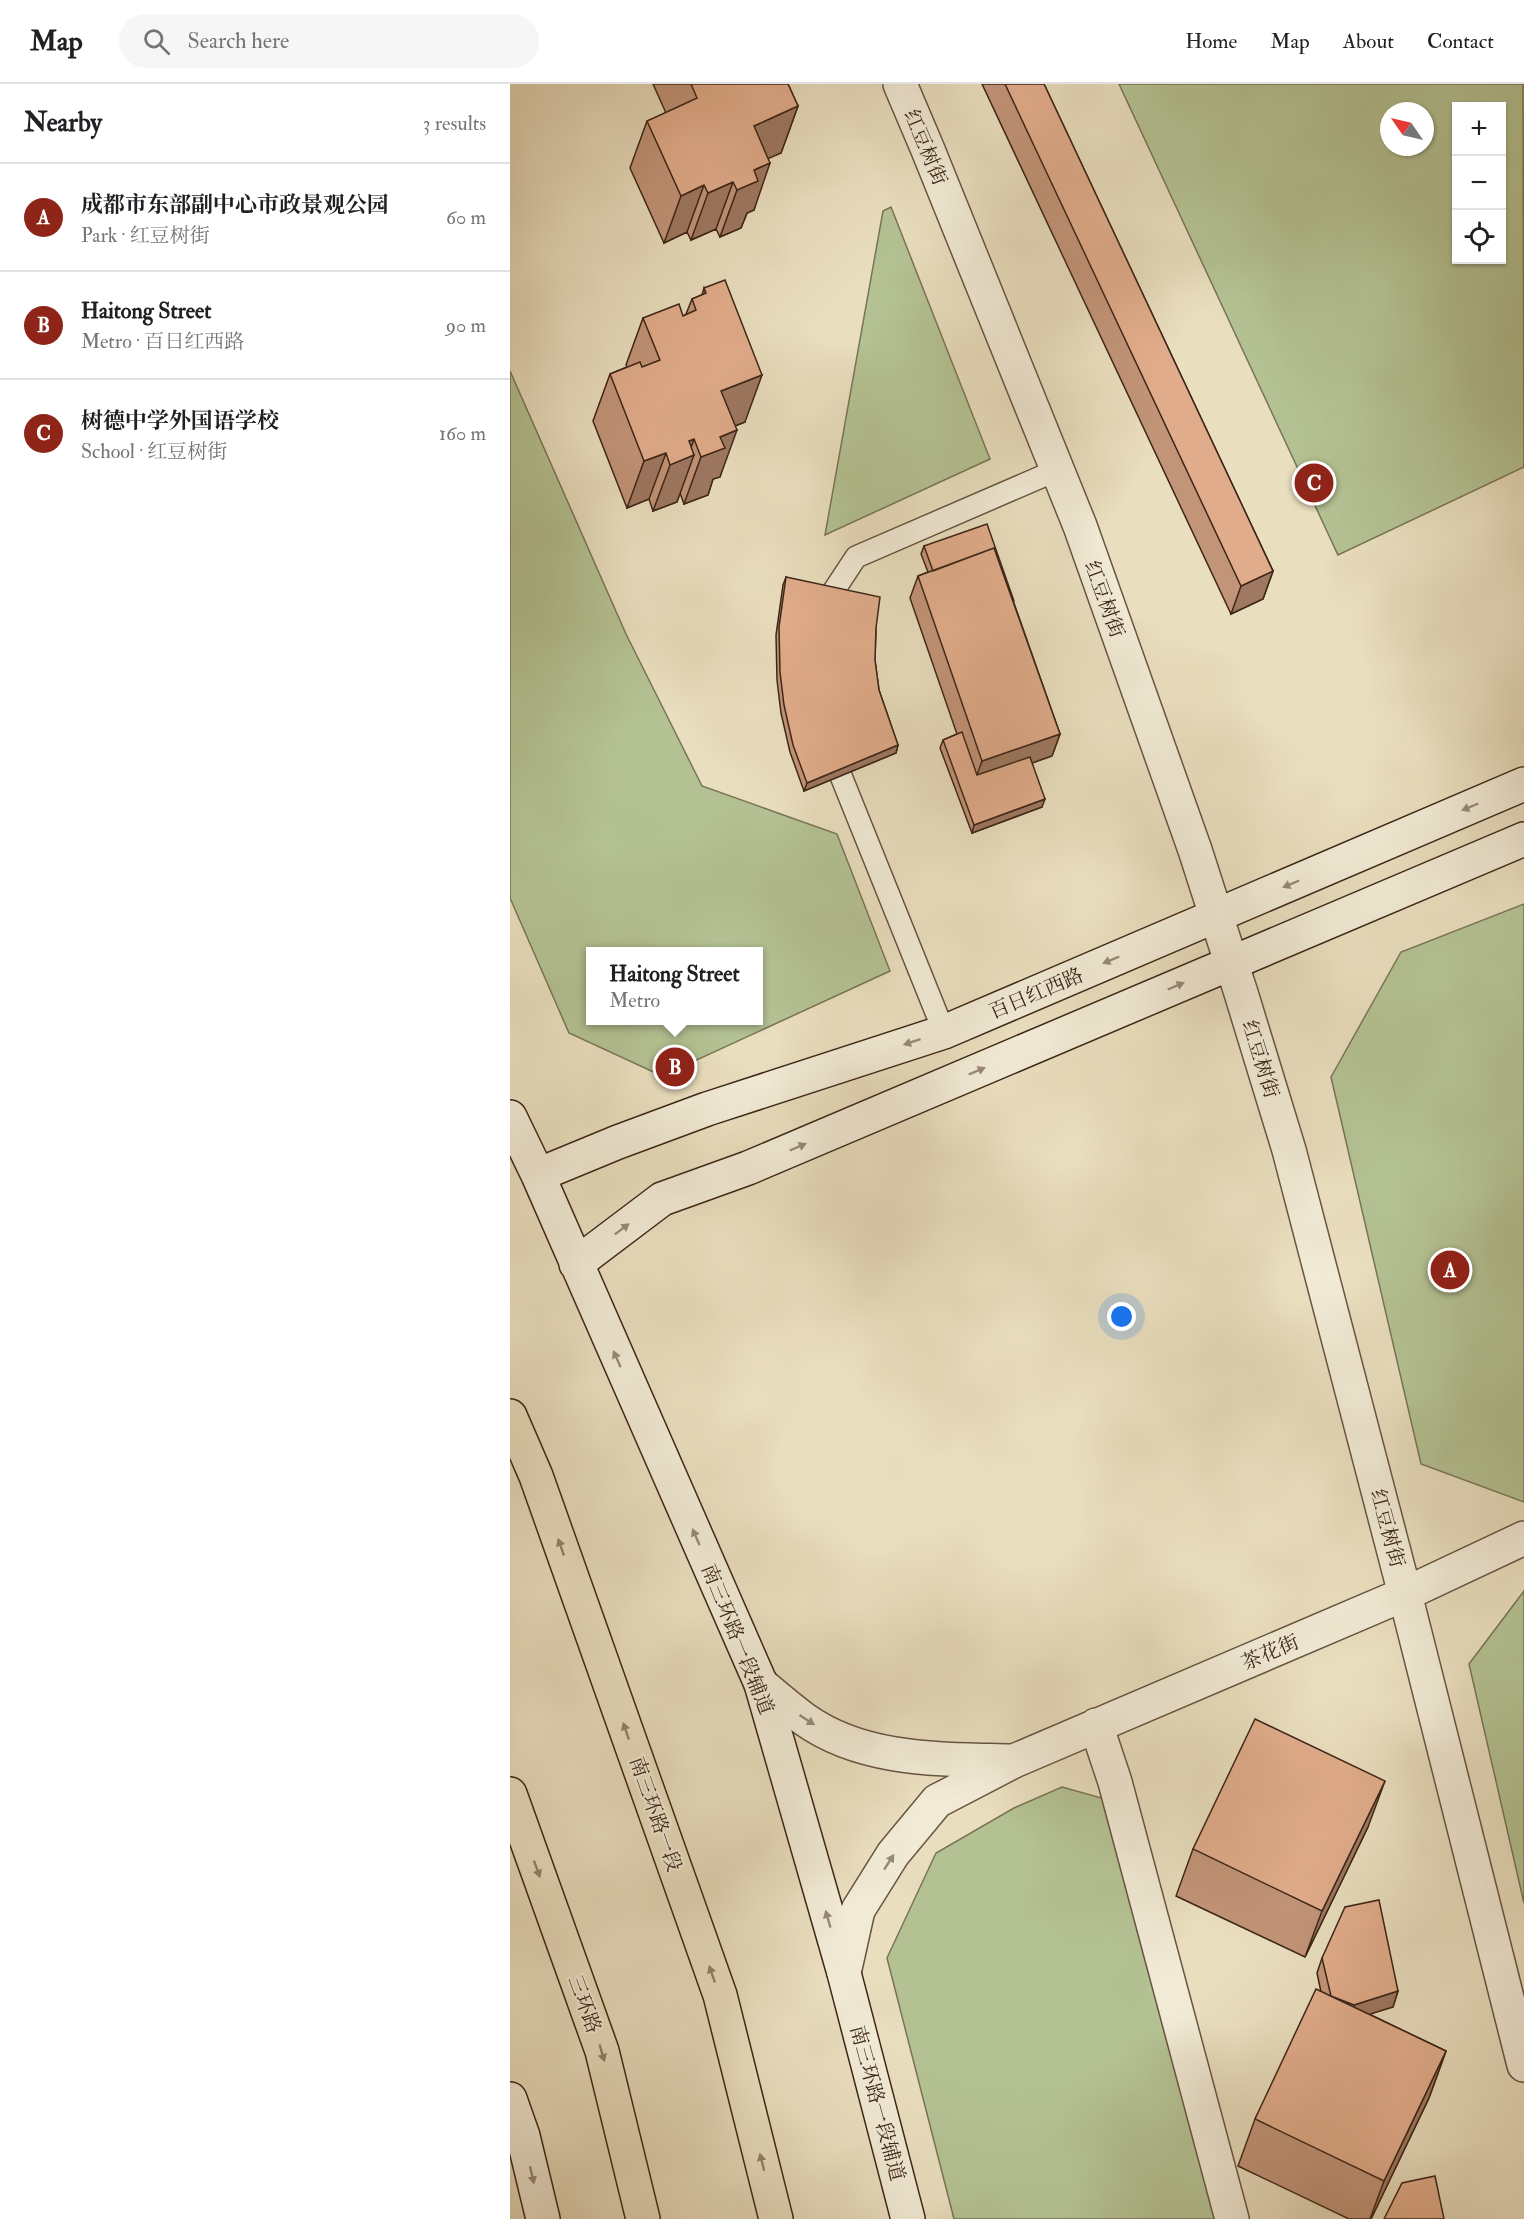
<!DOCTYPE html>
<meta charset="utf-8">
<style>
body{margin:0;font-family:"IM FELL Double Pica","Noto Serif SC",serif;background:#f6f6f6;color:#202124}
.controls{position:absolute;right:18px;top:18px;display:grid;overflow:hidden;border-radius:0px;box-shadow:0 2px 4px #0004}
.controls button{width:54px;height:54px;display:grid;place-items:center;padding:0;border:0;border-bottom:2px solid #e0e0e0;background:#fff;color:#202124;font:30px sans-serif}
.compass{position:absolute;left:870px;top:18px;width:54px;height:54px;border-radius:50%;background:#fff;box-shadow:0 2px 4px #0004;rotate:304deg}
.you{position:absolute;left:612px;top:1233px;width:21px;height:21px;margin:-15px;border:4px solid #fff;border-radius:50%;background:#1a73e8;box-shadow:0 0 0 9px #1a73e833}
.badge{display:grid;place-items:center;width:39px;height:39px;border-radius:50%;background:#8f2418;color:#fff;font-size:20px;font-weight:700}
.pin{position:absolute;translate:-50% -50%;border:3px solid #fff;box-shadow:0 2px 6px #0006}
.popup{position:absolute;left:76px;top:863px;width:177px;height:78px;box-sizing:border-box;display:grid;place-content:center;border-radius:0px;background:#fff;filter:drop-shadow(0 2px 4px #0005);font-size:20px;white-space:nowrap;color:#757577}
.popup b{font-size:22px;color:#202124}
.popup::after{content:'';position:absolute;left:50%;top:100%;margin-left:-12px;border:12px solid transparent;border-top-color:#fff}
.list{margin:0;padding:0;list-style:none}
h2{display:flex;justify-content:space-between;align-items:center;height:78px;margin:0;padding:0 24px;font-size:26px}
h2 small{font-size:20px;font-weight:400;color:#757577}
.list li{display:grid;grid-template-columns:39px 1fr auto;gap:18px;align-items:center;box-sizing:border-box;height:108px;padding:0 24px;border-top:2px solid #e0e0e0}
.list b{display:block;font-size:22px;white-space:nowrap}
.list p{margin:0;font-size:20px;white-space:nowrap;color:#757577}
.list em{font-size:20px;font-style:normal;color:#757577}
.icon{flex:none;width:33px;height:33px;fill:none;stroke:currentColor;stroke-width:2;stroke-linecap:round;stroke-linejoin:round}
.map{position:relative;flex:none;width:1014px;height:2135px;overflow:hidden}
header{display:flex;align-items:center;gap:36px;box-sizing:border-box;height:84px;padding:0 30px;background:#fff;border-bottom:2px solid #e0e0e0}
header strong{font-size:28px}
nav{display:flex;gap:33px;margin-inline-start:auto;font-size:21px}
.search{width:420px;height:54px;background:#f6f6f6;display:flex;align-items:center;gap:15px;box-sizing:border-box;padding:0 21px;border-radius:33px;color:#757577;font-size:22px}
main{display:flex}
aside{flex:1;background:#fff}
.map>svg:first-child{display:block}
</style>
<header>
<strong>Map</strong>
<div class="search"><svg class="icon" aria-label="search" viewBox="0 0 24 24"><circle cx="10" cy="10" r="6"/><path d="M15 15l6 6"/></svg>Search here</div>
<nav><a>Home</a><a>Map</a><a>About</a><a>Contact</a></nav>
</header>
<main>
<aside>
<h2>Nearby<small>3 results</small></h2>
<ul class="list">
<li><span class="badge">A</span><div><b>成都市东部副中心市政景观公园</b><p>Park · 红豆树街</p></div><em>60 m</em></li>
<li><span class="badge">B</span><div><b>Haitong Street</b><p>Metro · 百日红西路</p></div><em>90 m</em></li>
<li><span class="badge">C</span><div><b>树德中学外国语学校</b><p>School · 红豆树街</p></div><em>160 m</em></li>
</ul>
</aside>
<div class="map">
<svg width="1014" height="2135" viewBox="0 0 1014 2135">
<rect width="100%" height="100%" fill="#e9debe"/>
<filter id="stains"><feTurbulence type="fractalNoise" baseFrequency=".00333" numOctaves="4"/><feColorMatrix values="0 0 0 0 .2 0 0 0 0 .09 0 0 0 0 .02 0 0 0 .5 -.17"/></filter>
<radialGradient id="worn" r=".72"><stop offset=".6" stop-color="#630" stop-opacity="0"/><stop offset="1" stop-color="#630" stop-opacity=".3"/></radialGradient>
<path fill="#b4c293" stroke="#787456" stroke-width="1.5" fill-rule="evenodd" d="M609,0H1013L1014,383L828,471ZM992,22V176H946V22ZM879,27H915V63H879Z
M381,123L480,375L315,451L373,127Z
M0,287L116,550L192,702L327,750L380,887L152,992L59,949L0,814ZM81,868H249V936H81Z
M1014,820V1418L911,1380L821,993L891,868Z
M1014,1507V1819L959,1580Z
M552,1703L595,1715L708,2135H444L377,1874L426,1769L504,1724Z"/>
<g fill="none" stroke-linecap="round" stroke-linejoin="round">
<defs>
<path id="lane" d="M317,529L321,511L346,473L547,386
M323,666L331,692L434,948"/>
<path id="street" d="M390,0L418,66L570,442L685,766L731,909L779,1066L895,1510L1014,1981
M251,1600C265,1612 279,1624 294,1635C354,1678 432,1675 502,1677
M586,1641L605,1698L722,2135
M334,1889L348,1826L383,1770L427,1717L504,1677L895,1510L1014,1454"/>
<path id="secondary" d="M0,1033L28,1091L251,1600L334,1889L398,2135
M28,1091L108,1058L197,1025L434,948L1014,700
M66,1180L152,1115L238,1084L1014,755
M0,2015L13,2052L33,2135"/>
<path id="highway" d="M0,1332L26,1392L210,1911L266,2135
M0,1710L92,1967L133,2135"/>
</defs>
<use href="#lane" stroke="#685442" stroke-width="24"/>
<use href="#street" stroke="#685442" stroke-width="36"/>
<use href="#secondary" stroke="#3d2618" stroke-width="36"/>
<use href="#highway" stroke="#3d2618" stroke-width="36"/>
<use href="#lane" stroke="#f1ead5" stroke-width="21"/>
<use href="#street" stroke="#f1ead5" stroke-width="33"/>
<use href="#secondary" stroke="#f1ead5" stroke-width="33"/>
<use href="#highway" stroke="#e9debe" stroke-width="33"/>
</g>
<path fill="#c29478" stroke="#3d2618" stroke-width="1.5" d="M143,0H278L288,22L271,69L258,74L244,126L237,129L231,144L210,153L206,145L181,156L177,148L154,159L120,84L137,37L156,29Z
M472,0H534L763,487L753,515L721,530Z
M194,204L235,338L225,342L210,393L203,395L198,411L174,420L170,409L167,418L143,427L139,415L117,424L83,337L100,290L117,283L116,281L133,234L173,232L176,230L182,215L192,211Z
M414,462L504,519L550,650L542,672L522,679L532,723L462,749L430,664L433,656L447,650L400,514L408,492L418,488L411,470Z
M276,493L366,544L365,576L369,606L388,661L386,669L294,707L280,668L271,629L267,596L266,551L273,501Z
M858,1743L795,1873L666,1812L683,1765Z
M812,1874L888,1907L883,1923L859,1930L936,1967L919,2014L861,2135H839L728,2082L745,2035L811,1908L807,1889Z"/>
<path fill="#9e7861" stroke="#3d2618" stroke-width="1.5" d="M288,22L271,69L227,88L244,42Z
M260,79L244,126L237,129L231,144L210,153L227,106L244,86Z
M223,98L206,145L181,156L198,109Z
M194,101L177,148L154,159L171,112Z
M252,291L235,338L194,354L211,307Z
M227,346L210,393L203,395L198,411L174,420L191,373L210,353Z
M184,355L178,373L184,371L167,418L143,427L160,381L179,357Z
M156,369L139,415L117,424L134,377Z
M763,487L753,515L721,530L731,502Z
M550,650L542,672L464,699L472,677Z
M388,661L386,669L294,707L297,699Z
M535,715L532,723L462,749L464,741Z
M875,1697L858,1743L795,1873L812,1827Z
M888,1907L883,1923L838,1937L844,1921Z
M936,1967L919,2014L861,2135H860L874,2097Z"/>
<path fill="#e1ac8b" stroke="#3d2618" stroke-width="1.5" d="M181,0H278L288,22L244,42L260,79L244,86L248,97L227,106L223,98L198,109L194,101L171,112L137,37L187,14Z
M495,0H534L763,487L731,502Z
M215,196L252,291L211,307L227,346L210,353L215,364L191,373L184,355L179,357L184,371L160,381L156,369L134,377L100,290L130,278L132,283L150,276L133,234L169,220L173,232L186,226L182,215L196,209L194,204Z
M477,440L504,517H503L484,464L423,487L414,462Z
M484,464L550,650L472,677L408,492Z
M276,493L370,513L366,544L365,576L369,606L388,661L297,699L283,661L274,621L270,588L269,543Z
M452,648L467,691L520,673L535,715L464,741L433,656Z
M745,1635L875,1697L812,1827L683,1765Z
M869,1816L888,1907L844,1921L821,1912L812,1874L835,1823Z
M806,1905L936,1967L874,2097L745,2035Z
M925,2092L934,2135H874L892,2099Z"/>
<defs><path id="oneway-solid" d="M-6-.8H1V-3.2L6.5 0L1 3.2V.8H-6Z" transform="scale(1.5)"/></defs>
<g fill="#978876">
<use href="#oneway-solid" transform="translate(960 723) rotate(157)"/>
<use href="#oneway-solid" transform="translate(781 800) rotate(157)"/>
<use href="#oneway-solid" transform="translate(601 876) rotate(157)"/>
<use href="#oneway-solid" transform="translate(666 902) rotate(-23)"/>
<use href="#oneway-solid" transform="translate(402 958) rotate(162)"/>
<use href="#oneway-solid" transform="translate(467 987) rotate(-23)"/>
<use href="#oneway-solid" transform="translate(288 1063) rotate(-23)"/>
<use href="#oneway-solid" transform="translate(112 1145) rotate(-37)"/>
<use href="#oneway-solid" transform="translate(107 1275) rotate(-114)"/>
<use href="#oneway-solid" transform="translate(186 1453) rotate(-114)"/>
<use href="#oneway-solid" transform="translate(297 1636) rotate(33)"/>
<use href="#oneway-solid" transform="translate(379 1778) rotate(-57)"/>
<use href="#oneway-solid" transform="translate(318 1835) rotate(-106)"/>
<use href="#oneway-solid" transform="translate(22 2091) rotate(77)"/>
</g>
<g fill="#93826b">
<use href="#oneway-solid" transform="translate(51 1463) rotate(-109)"/>
<use href="#oneway-solid" transform="translate(116 1647) rotate(-109)"/>
<use href="#oneway-solid" transform="translate(27 1785) rotate(70)"/>
<use href="#oneway-solid" transform="translate(202 1890) rotate(-109)"/>
<use href="#oneway-solid" transform="translate(92 1969) rotate(74)"/>
<use href="#oneway-solid" transform="translate(252 2078) rotate(-104)"/>
</g>
<g text-anchor="middle" stroke-width="4.5" stroke-linejoin="round" paint-order="stroke">
<g font-size="20" fill="#3d2618" stroke="#f1ead5">
<text transform="translate(416 63) rotate(67)" y="7">红豆树街</text>
<text transform="translate(595 515) rotate(70)" y="7">红豆树街</text>
<text transform="translate(526 909) rotate(-23)" y="7">百日红西路</text>
<text transform="translate(751 975) rotate(73)" y="7">红豆树街</text>
<text transform="translate(878 1444) rotate(75)" y="7">红豆树街</text>
<text transform="translate(228 1555) rotate(68)" y="7">南三环路一段辅道</text>
<text transform="translate(760 1568) rotate(-23)" y="7">茶花街</text>
<text transform="translate(146 1730) rotate(71)" y="7">南三环路一段</text>
<text transform="translate(75 1920) rotate(70)" y="7">三环路</text>
<text transform="translate(368 2019) rotate(75)" y="7">南三环路一段辅道</text>
</g>
</g>
<rect width="100%" height="100%" filter="url(#stains)"/>
<rect width="100%" height="100%" fill="url(#worn)"/>
</svg>
<div class="controls">
<button>+</button>
<button>−</button>
<button><svg class="icon" aria-label="locate" viewBox="0 0 24 24"><circle cx="12" cy="12" r="6"/><path d="M12 2v4M12 18v4M2 12h4M18 12h4"/></svg></button>
</div>
<svg class="compass" viewBox="-18 -18 36 36"><path d="M0-13l5 13h-10z" fill="#e53935"/><path d="M0 13l5-13h-10z" fill="#757577"/></svg>
<div class="you"></div>
<div class="pin badge" style="left:940px;top:1186px">A</div>
<div class="pin badge" style="left:165px;top:983px">B</div>
<div class="popup"><b>Haitong Street</b>Metro</div>
<div class="pin badge" style="left:804px;top:399px">C</div>
</div>
</main>
